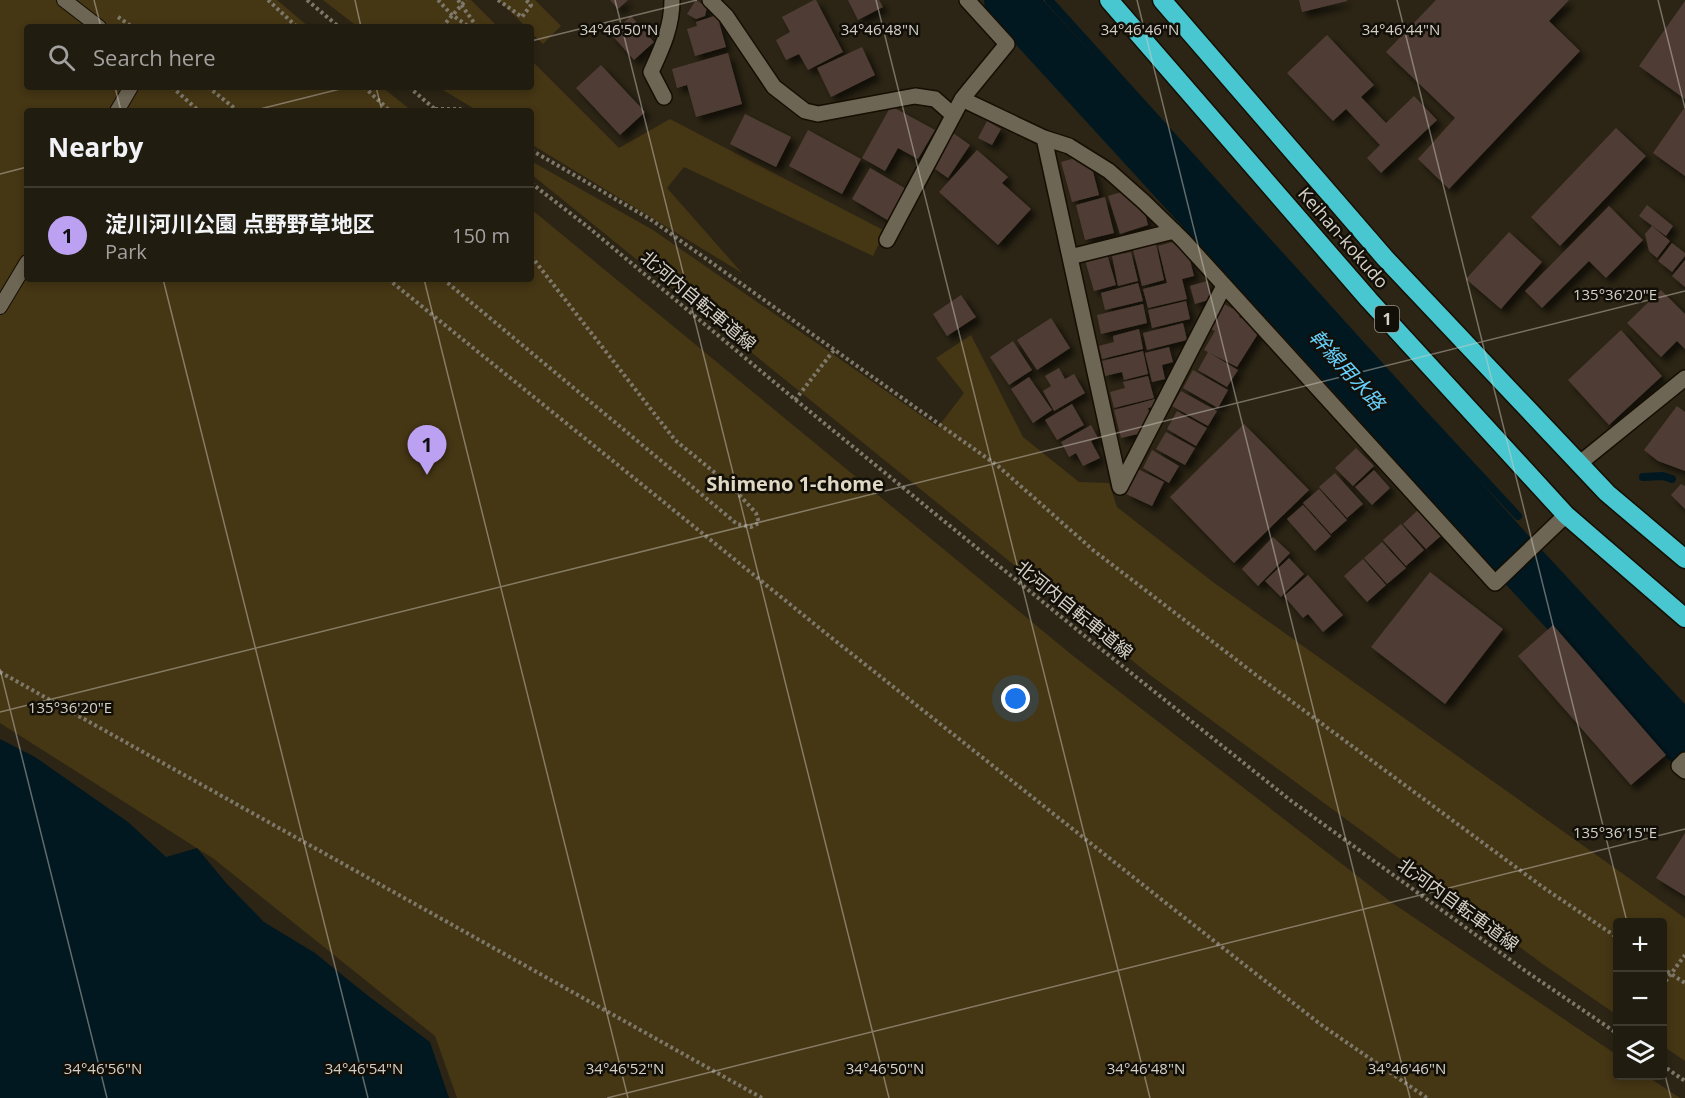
<!DOCTYPE html>
<meta charset="utf-8">
<style>
body{margin:0;font-family:"Open Sans","Noto Sans JP",sans-serif;background:#2d291e;color:#f1f3f6}
.controls{position:absolute;right:18px;bottom:18px;display:grid;overflow:hidden;border-radius:6px;box-shadow:0 3px 9px #0003}
.controls button{width:54px;height:54px;display:grid;place-items:center;padding:0;border:0;border-bottom:2px solid #3e3a30;background:#211c10;color:#f1f3f6;font:30px sans-serif}
.you{position:absolute;left:1016px;top:699px;width:21px;height:21px;margin:-15px;border:4px solid #fff;border-radius:50%;background:#1a73e8;box-shadow:0 0 0 9px #1a73e833}
.badge{display:grid;place-items:center;width:39px;height:39px;border-radius:50%;background:#bca0f2;color:#111;font-size:20px;font-weight:700}
.pin{position:absolute;translate:-50% -50px;filter:drop-shadow(0 2px 3px #0008)}
.pin::after{content:'';position:absolute;top:32px;width:21px;height:18px;background:inherit;clip-path:polygon(0 0,100% 0,50% 100%)}
.list{margin:0;padding:0;list-style:none}
h2{display:flex;justify-content:space-between;align-items:center;height:78px;margin:0;padding:0 24px;font-size:26px}
h2 small{font-size:20px;font-weight:400;color:#a2a19f}
.list li{display:grid;grid-template-columns:39px 1fr auto;gap:18px;align-items:center;box-sizing:border-box;height:96px;padding:0 24px;border-top:2px solid #3e3a30}
.list b{display:block;font-size:22px;white-space:nowrap}
.list p{margin:0;font-size:20px;white-space:nowrap;color:#a2a19f}
.list em{font-size:20px;font-style:normal;color:#a2a19f}
.icon{flex:none;width:33px;height:33px;fill:none;stroke:currentColor;stroke-width:2;stroke-linecap:round;stroke-linejoin:round}
.map{position:relative;flex:none;width:1685px;height:1098px;overflow:hidden}
.search{position:absolute;background:#211c10;box-shadow:0 3px 9px #0003;left:24px;top:24px;width:510px;height:66px;display:flex;align-items:center;gap:15px;box-sizing:border-box;padding:0 21px;border-radius:6px;color:#a2a19f;font-size:22px}
.panel{position:absolute;background:#211c10;box-shadow:0 3px 9px #0003;left:24px;top:108px;width:510px;height:174px;border-radius:6px}
.map>svg:first-child{display:block}
</style>
<div class="map">
<svg width="1685" height="1098" viewBox="0 0 1685 1098">
<defs>
<filter id="shadow"><feDropShadow dx="5.5" dy="5.5" stdDeviation="3" flood-color="#0009"/></filter>
</defs>
<rect width="100%" height="100%" fill="#2c2515"/>
<path fill="#453614" d="M0,0H277L309,27H27V87H382L412,111H27V279H531V209L1072,655L1391,902L1617,1055L1618,1076H1647L1680,1098H457L435,1036L214,859L0,723Z
M323,0H471L498,27H358Z
M499,0H535L561,26L543,44L531,33V27H526Z
M531,60L619,148L670,119L885,231L873,256L684,167L667,188L742,273L531,144V111H478L438,87H531Z
M531,161L653,230L938,427L964,393L936,358L971,335L1023,437L1079,482L1109,483L1117,507L1213,582L1685,918V1061L1663,1046L1662,922H1618L1617,1015L1544,965L1150,675L531,174Z"/>
<path fill="#021821" d="M0,739L35,757L128,822L166,857L197,848L227,884L264,922L315,953L367,995L430,1042L449,1098H0Z"/>
<g fill="none" stroke-linecap="round" stroke-linejoin="round">
<path stroke="#021821" stroke-width="8" d="M1049,0L1417,407L1518,516
M1643,477L1663,476L1672,479"/>
<path stroke="#021821" stroke-width="50" d="M1009,0L1364,388L1507,549L1685,741"/>
</g>
<path fill="#4f3e34" filter="url(#shadow)" d="M610,0H628L618,9Z
M696,0L707,7L705,16L696,19L687,14Z
M814,0H816L843,52L808,70L799,54L786,60L776,40L790,32L782,17Z
M848,0H879L883,7L858,20Z
M1299,0H1347V1L1302,12Z
M1436,0H1569L1549,21L1580,51L1449,189L1418,159L1455,118L1386,52Z
M1685,1V99L1639,66Z
M717,15L726,47L695,56L687,29L697,26L696,22Z
M631,16L654,42L634,60L611,34Z
M1327,35L1374,85L1361,97L1386,123L1414,96L1437,120L1381,173L1367,158L1380,145L1346,109L1333,121L1287,73Z
M862,47L875,75L831,97L817,68Z
M728,53L742,104L696,117L687,85L677,88L672,69Z
M601,65L645,112L620,135L576,88Z
M891,106L935,130L918,159L898,148L885,171L862,158Z
M1685,107V176L1653,153Z
M745,114L791,137L776,167L730,144Z
M987,121L1001,129L992,145L978,138Z
M1616,128L1646,156L1560,246L1531,217Z
M808,130L861,159L842,194L789,166Z
M953,133L970,145L948,178L931,166Z
M977,150L1008,177L1002,183L1031,209L998,245L939,192Z
M1079,157L1091,164L1099,195L1072,202L1061,162Z
M870,168L908,190L889,221L852,199Z
M1125,191L1143,206L1148,225L1120,234L1108,196Z
M1105,197L1114,233L1085,240L1076,205Z
M1647,205L1673,226L1666,236L1639,216Z
M1609,206L1643,240L1606,278L1589,261L1542,308L1525,291Z
M1652,226L1670,241L1657,258L1649,251L1645,234Z
M1509,232L1542,262L1501,309L1466,279Z
M1173,242L1190,260L1194,276L1182,279L1187,299L1148,308L1143,289L1167,283L1158,246Z
M1672,243L1685,253V256L1672,272L1658,261Z
M1156,244L1164,280L1142,286L1133,250Z
M1131,252L1138,281L1118,286L1112,256Z
M1107,254L1116,285L1094,291L1085,260Z
M1685,260V287L1672,276Z
M1207,281L1212,299L1195,304L1190,286Z
M1138,283L1143,301L1105,310L1101,293Z
M1661,290L1685,314V349L1677,341L1661,357L1627,323Z
M961,295L976,317L947,336L933,314Z
M1186,301L1190,319L1152,328L1148,310Z
M1143,304L1147,323L1101,334L1097,315Z
M1224,304L1241,313L1239,317L1261,329L1237,367L1204,350L1215,331L1211,329Z
M1051,318L1070,348L1037,370L1017,340Z
M1183,323L1187,340L1147,350L1143,333Z
M1139,329L1143,349L1102,359L1099,346L1114,342L1113,336Z
M1621,330L1662,376L1609,425L1568,380Z
M1013,341L1032,370L1009,385L990,357Z
M1169,347L1173,362L1162,365L1165,379L1152,382L1145,353Z
M1143,351L1148,374L1124,380L1122,372L1105,376L1102,361Z
M1208,352L1238,370L1227,387L1198,370Z
M1059,368L1065,379L1074,374L1085,393L1054,411L1043,391L1051,386L1045,376Z
M1193,370L1228,390L1218,408L1183,388Z
M1148,376L1154,398L1114,408L1110,392L1125,388L1123,382Z
M1029,377L1052,410L1033,423L1011,389Z
M1181,391L1217,411L1208,426L1172,406Z
M1155,399L1156,406L1148,408L1150,416L1142,433L1121,438L1114,410Z
M1072,404L1084,425L1057,440L1045,420Z
M1677,406L1685,412V471L1658,461L1644,450Z
M1177,411L1207,428L1196,446L1167,429Z
M1244,424L1309,490L1234,563L1170,497Z
M1091,425L1098,438L1091,441L1100,458L1083,466L1076,453L1069,457L1061,442Z
M1166,432L1195,448L1185,465L1156,449Z
M1356,448L1374,466L1353,486L1335,468Z
M1152,450L1179,466L1169,483L1143,468Z
M1138,469L1164,482L1152,506L1126,494Z
M1374,470L1390,488L1372,505L1355,487Z
M1335,473L1363,504L1347,518L1319,487Z
M1681,484L1685,486V509L1671,495Z
M1319,489L1347,520L1331,534L1303,503Z
M1303,505L1331,536L1315,551L1287,519Z
M1419,509L1442,535L1426,549L1403,524Z
M1401,524L1424,550L1406,566L1383,540Z
M1273,537L1290,553L1258,586L1242,569Z
M1382,542L1406,568L1387,584L1364,558Z
M1289,558L1304,574L1281,597L1265,581Z
M1363,559L1386,585L1367,602L1344,576Z
M1430,572L1503,629L1445,704L1371,647Z
M1308,575L1343,615L1323,632L1308,614L1303,618L1284,596Z
M1553,625L1666,755L1631,785L1518,656Z
M1685,833V896L1656,878Z"/>
<g fill="none" stroke-linecap="round" stroke-linejoin="round">
<defs>
<path id="lane" d="M64,0L99,27
M117,111L131,87
M0,307L27,262"/>
<path id="street" d="M710,0L726,16L774,87L805,111L818,114L915,96L935,99L953,115
M664,97L651,72C662,48 672,27 672,0
M962,99L1044,138L1069,146L1109,171L1144,202L1183,240L1495,583L1566,515
M1044,138L1120,487L1224,286
M887,240L962,99L1007,44L967,0
M1070,257L1174,231
M1580,463L1685,378
M1685,760L1679,766L1685,771"/>
<path id="highway" d="M1109,0L1369,300L1566,515L1685,618
M1162,0L1385,258L1607,493L1685,559"/>
</defs>
<use href="#lane" stroke="#150e02" stroke-width="16"/>
<use href="#street" stroke="#150e02" stroke-width="18"/>
<use href="#highway" stroke="#150e02" stroke-width="21"/>
<path stroke="#7e786b" stroke-width="4" stroke-dasharray="3 3" stroke-linecap="butt" d="M268,0L297,27
M307,0L339,27
M438,0L451,14L469,27
M458,0L477,27
M498,0L522,17L531,5L526,0
M118,17L132,27
M442,27L466,0
M172,87L199,111
M208,87L238,111
M364,87L390,111
M409,87L437,111
M435,109H460L463,111
M531,150L650,219L998,466L1093,550L1256,675L1544,888L1618,938
M531,183L588,227L786,392L1081,633L1290,800L1527,972L1618,1034
M388,279L828,635L1176,911L1320,1024L1427,1098
M443,279L737,524L751,527L759,523L756,513L731,486L675,440L531,256
M795,400L834,350
M0,672L762,1098
M1662,968L1685,983
M1662,986L1685,955
M1662,1065L1685,1081"/>
<use href="#lane" stroke="#6e6654" stroke-width="14"/>
<use href="#street" stroke="#6e6654" stroke-width="15"/>
<use href="#highway" stroke="#48c7d0" stroke-width="18"/>
</g>
<path fill="none" stroke="#d5d1c7" stroke-width="1.5" stroke-opacity="0.45" d="M94,0L101,27M355,0L361,27M615,0L889,1098M876,0L1150,1098M1137,0L1410,1098M1397,0L1627,922M1658,0L1685,108M531,41L697,0M115,87L121,111M376,87L382,111M252,111L348,87M0,174L27,167M163,279L368,1098M424,279L628,1098M0,669L107,1098M0,712L1685,291M1662,1064L1671,1098M607,1098L1685,829"/>
<g text-anchor="middle" stroke-width="5" stroke-linejoin="round" paint-order="stroke">
<rect fill="#120f08" stroke="#9a978e" stroke-width="1.5" x="1375" y="306" width="24" height="26" rx="4.5"/>
<g font-size="16" font-weight="bold" fill="#d5d1c7">
<text x="1387" y="325">1</text>
</g>
<g font-size="18" fill="#d5d1c7" stroke="#120f08">
<text transform="translate(1343 238) rotate(49)" y="6">Keihan-kokudo</text>
<text transform="translate(698 301) rotate(40)" y="6">北河内自転車道線</text>
<text transform="translate(1074 610) rotate(39)" y="6">北河内自転車道線</text>
<text transform="translate(1458 905) rotate(36)" y="6">北河内自転車道線</text>
</g>
<g font-size="20" font-style="italic" fill="#67d1fd" stroke="#120f08">
<text transform="translate(1347 370) rotate(48)" y="7">幹線用水路</text>
</g>
<g font-size="20" font-weight="bold" fill="#e1d8c4" stroke="#120f08">
<text x="795" y="491">Shimeno 1-chome</text>
</g>
</g>
<g font-size="15" text-anchor="middle" fill="#d5d1c7" stroke="#120f08" stroke-width="5" stroke-linejoin="round" paint-order="stroke">
<text x="619" y="35">34°46'50"N</text>
<text x="880" y="35">34°46'48"N</text>
<text x="1140" y="35">34°46'46"N</text>
<text x="1401" y="35">34°46'44"N</text>
<text x="1615" y="300">135°36'20"E</text>
<text x="70" y="713">135°36'20"E</text>
<text x="1615" y="838">135°36'15"E</text>
<text x="103" y="1074">34°46'56"N</text>
<text x="364" y="1074">34°46'54"N</text>
<text x="625" y="1074">34°46'52"N</text>
<text x="885" y="1074">34°46'50"N</text>
<text x="1146" y="1074">34°46'48"N</text>
<text x="1407" y="1074">34°46'46"N</text>
</g>
</svg>
<div class="controls">
<button>+</button>
<button>−</button>
<button><svg class="icon" aria-label="layers" viewBox="0 0 24 24"><path d="M12 4l9 5-9 5-9-5zM3 14l9 5 9-5"/></svg></button>
</div>
<div class="you"></div>
<div class="pin badge" style="left:427px;top:475px">1</div>
<div class="search"><svg class="icon" aria-label="search" viewBox="0 0 24 24"><circle cx="10" cy="10" r="6"/><path d="M15 15l6 6"/></svg>Search here</div>
<section class="panel">
<h2>Nearby<small></small></h2>
<ul class="list">
<li><span class="badge">1</span><div><b>淀川河川公園 点野野草地区</b><p>Park</p></div><em>150 m</em></li>
</ul>
</section>
</div>
